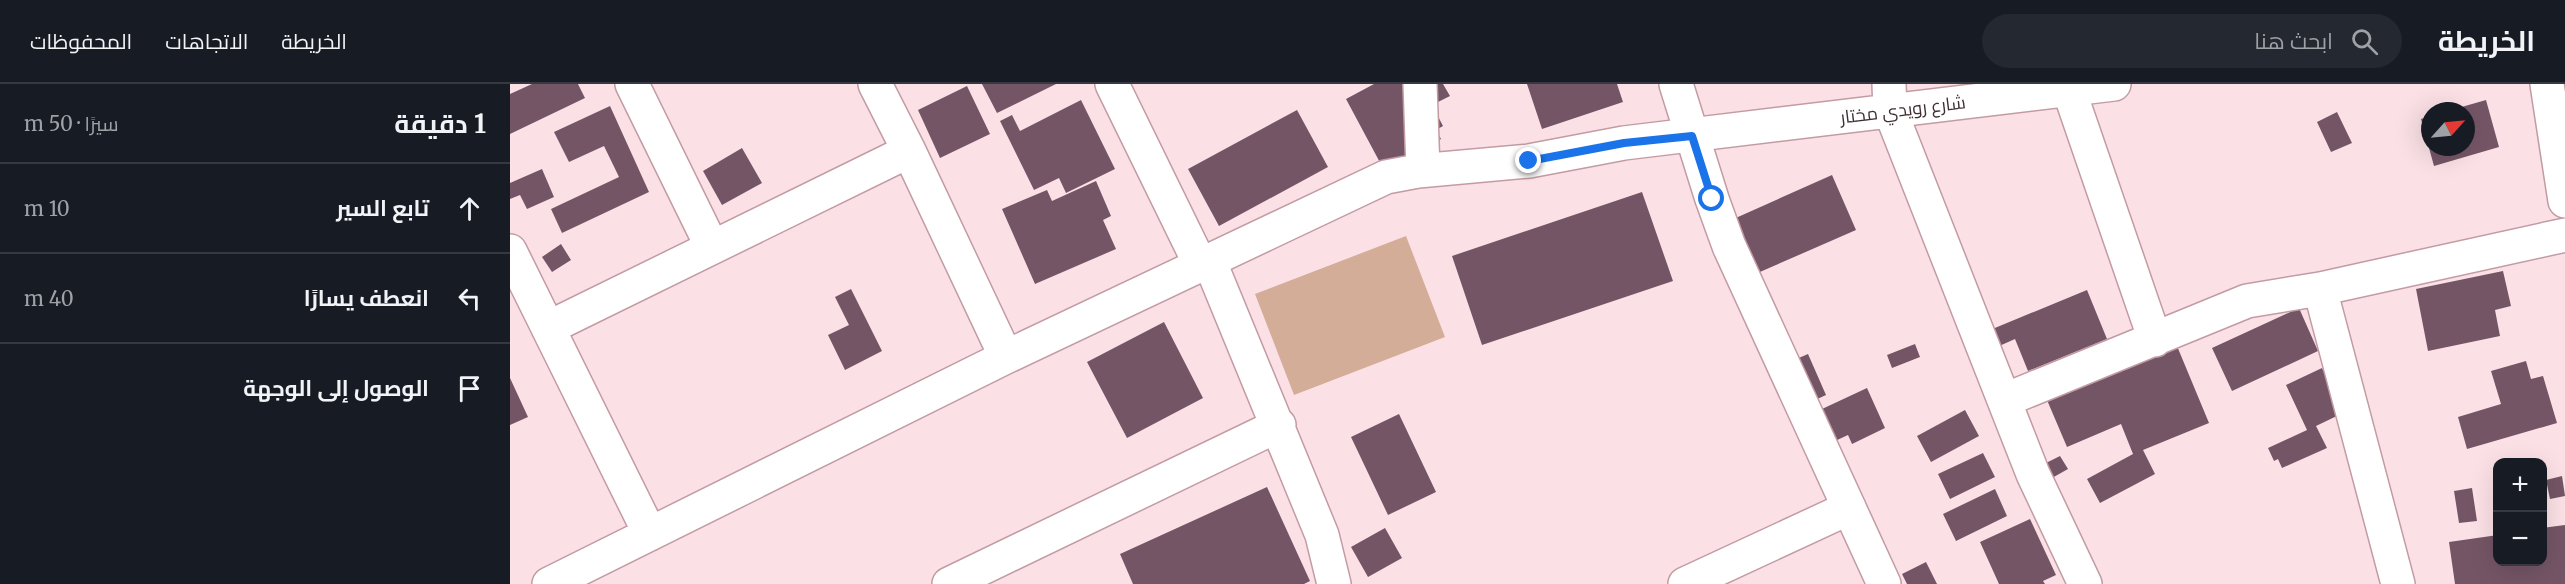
<!DOCTYPE html>
<html lang="ar">
<meta charset="utf-8">
<style>
body{margin:0;font-family:Merriweather,Cairo,serif;background:#242831;color:#f1f3f6;direction:rtl}
.controls{position:absolute;right:18px;bottom:18px;display:grid;overflow:hidden;border-radius:12px;box-shadow:0 6px 24px #0002}
.controls button{width:54px;height:54px;display:grid;place-items:center;padding:0;border:0;border-bottom:2px solid #363941;background:#171b24;color:#f1f3f6;font:30px sans-serif}
.compass{position:absolute;left:1911px;top:18px;width:54px;height:54px;border-radius:50%;background:#171b24;box-shadow:0 6px 24px #0002;rotate:63deg}
.stop{position:absolute;width:18px;height:18px;margin:-14px;border:4px solid #1a73e8;border-radius:50%;background:#fff}
.stop.end{background:#1a73e8;border-color:#fff;box-shadow:0 2px 6px #0008}
.list{margin:0;padding:0;list-style:none}
h2{display:flex;justify-content:space-between;align-items:center;height:78px;margin:0;padding:0 24px;font-size:26px}
h2 small{font-size:20px;font-weight:400;color:#9ea1a6}
.list li{display:grid;grid-template-columns:39px 1fr auto;gap:18px;align-items:center;box-sizing:border-box;height:90px;padding:0 24px;border-top:2px solid #363941}
.list b{display:block;font-size:22px;white-space:nowrap}
.list em{font-size:20px;font-style:normal;color:#9ea1a6}
.icon{flex:none;width:33px;height:33px;fill:none;stroke:currentColor;stroke-width:2;stroke-linecap:round;stroke-linejoin:round}
.map{position:relative;flex:none;width:2055px;height:500px;overflow:hidden;direction:ltr}
header{display:flex;align-items:center;gap:36px;box-sizing:border-box;height:84px;padding:0 30px;background:#171b24;border-bottom:2px solid #363941}
header strong{font-size:28px}
nav{display:flex;gap:33px;margin-inline-start:auto;font-size:21px}
.search{width:420px;height:54px;background:#242831;display:flex;align-items:center;gap:15px;box-sizing:border-box;padding:0 21px;border-radius:33px;color:#9ea1a6;font-size:22px}
main{display:flex}
aside{flex:1;background:#171b24}
.map>svg:first-child{display:block}
</style>
<header>
<strong>الخريطة</strong>
<div class="search"><svg class="icon" aria-label="search" viewBox="0 0 24 24"><circle cx="10" cy="10" r="6"/><path d="M15 15l6 6"/></svg>ابحث هنا</div>
<nav><a>الخريطة</a><a>الاتجاهات</a><a>المحفوظات</a></nav>
</header>
<main>
<div class="map">
<svg width="2055" height="500" viewBox="0 0 2055 500">
<rect width="100%" height="100%" fill="#fbe1e6"/>
<path fill="#d4ad99" d="M896,152L935,253L784,311L745,210Z"/>
<path fill="#745566" d="M22,0H68L75,14L0,50V10Z
M472,0H546L487,29Z
M864,0H933L940,12L922,21L933,42L926,46L931,55L874,86L836,15Z
M1017,0H1107L1113,18L1032,45Z
M457,2L480,50L430,74L408,26Z
M571,16L605,85L556,109L549,94L524,106L490,37L502,31L510,47Z
M1976,16L1989,63L1924,82L1911,35L1920,32V63H1956V27L1941,26Z
M100,22L139,108L52,149L41,125L109,93L94,62L59,78L44,48Z
M787,26L818,83L709,142L678,85Z
M1827,28L1842,59L1821,68L1807,38Z
M232,64L252,99L212,121L193,87Z
M32,85L44,113L17,125L10,111L0,115V99Z
M1322,91L1346,146L1243,191L1219,137Z
M586,97L601,132L593,136L606,165L525,200L492,125L537,106L542,117Z
M1132,108L1163,197L972,261L942,172Z
M51,160L61,176L42,188L32,173Z
M1993,187L2001,222L1985,226L1990,252L1918,267L1906,205Z
M341,205L372,267L335,286L318,251L339,241L325,213Z
M1577,206L1597,255L1518,287L1505,255L1487,263L1480,246Z
M1789,224L1808,267L1722,307L1702,264Z
M654,238L693,314L617,354L577,278Z
M1405,260L1410,273L1382,284L1377,271Z
M1667,262L1699,339L1633,366L1645,390L1590,419L1577,395L1623,370L1611,340L1557,363L1537,316Z
M1298,270L1316,311L1303,317L1284,276Z
M2016,277L2021,295L2033,292L2047,339L1957,365L1948,333L1991,320L1981,287Z
M1812,284L1833,329L1806,342L1817,364L1772,384L1768,375L1764,377L1758,364L1797,346L1776,301Z
M0,294L18,333L0,341Z
M1357,304L1375,344L1342,360L1338,351L1312,363L1297,332Z
M1455,326L1469,352L1421,378L1407,352Z
M889,330L926,408L878,431L841,353Z
M1473,369L1485,393L1440,415L1428,390Z
M1550,372L1558,385L1542,394L1534,380Z
M2052,392L2055,412L2040,415L2036,396Z
M757,403L800,497L794,500H623L610,470Z
M1962,404L1967,437L1949,439L1944,407Z
M1485,405L1497,432L1446,457L1433,430Z
M1520,435L1546,491L1533,497L1535,500H1489L1470,458Z
M2055,441V500H1945L1939,458L1988,451V478H2032V444Z
M875,444L892,474L858,493L841,463Z
M1416,478L1427,500H1397L1392,490Z"/>
<g fill="none" stroke-linecap="round" stroke-linejoin="round">
<defs>
<path id="street" d="M122,0L202,163
M365,0L399,67L496,273
M602,0L690,180
M910,0L913,86
M1379,0L1380,26L1523,390L1575,500
M1560,0L1559,6L1645,256
M2037,0L2055,117
M0,167L140,450
M699,176L812,451L824,500
M1810,205L1888,500
M38,244L399,67
M1495,316L1737,217L1810,205L2055,151
M39,500L496,273L876,93L908,87L1019,77L1114,59L1604,0
M439,500L769,341
M1175,500L1339,424"/>
<path id="secondary" d="M1166,0L1202,115L1219,162L1374,500"/>
</defs>
<use href="#street" stroke="#c39ba3" stroke-width="36"/>
<use href="#secondary" stroke="#c39ba3" stroke-width="36"/>
<use href="#street" stroke="#fff" stroke-width="33"/>
<use href="#secondary" stroke="#fff" stroke-width="33"/>
</g>
<g fill="none" stroke-linecap="round" stroke-linejoin="round">
<path stroke="#1a73e8" stroke-width="8" d="M1019,77L1114,59L1182,52L1202,115"/>
</g>
<g text-anchor="middle" stroke-width="6" stroke-linejoin="round" paint-order="stroke">
<g font-size="18" fill="#3f2f32" stroke="#fff">
<text transform="translate(1393 26) rotate(-7)" y="6">شارع رويدي مختار</text>
</g>
</g>
</svg>
<div class="controls">
<button>+</button>
<button>−</button>
</div>
<svg class="compass" viewBox="-18 -18 36 36"><path d="M0-13l5 13h-10z" fill="#e53935"/><path d="M0 13l5-13h-10z" fill="#9ea1a6"/></svg>
<div class="stop" style="left:1202px;top:115px"></div>
<div class="stop end" style="left:1019px;top:77px"></div>
</div>
<aside>
<h2>1 دقيقة<small>سيرًا · 50 m</small></h2>
<ul class="list">
<li><svg class="icon" aria-label="ahead" viewBox="0 0 24 24"><path d="M12 20V5M6 11l6-6 6 6"/></svg><div><b>تابع السير</b></div><em>10 m</em></li>
<li><svg class="icon" aria-label="left" viewBox="0 0 24 24"><path d="M17 20v-9H6M10 6l-5 5 5 5"/></svg><div><b>انعطف يسارًا</b></div><em>40 m</em></li>
<li><svg class="icon" aria-label="arrive" viewBox="0 0 24 24"><path d="M6 21V4h12l-3 4 3 4H6"/></svg><div><b>الوصول إلى الوجهة</b></div></li>
</ul>
</aside>
</main>
